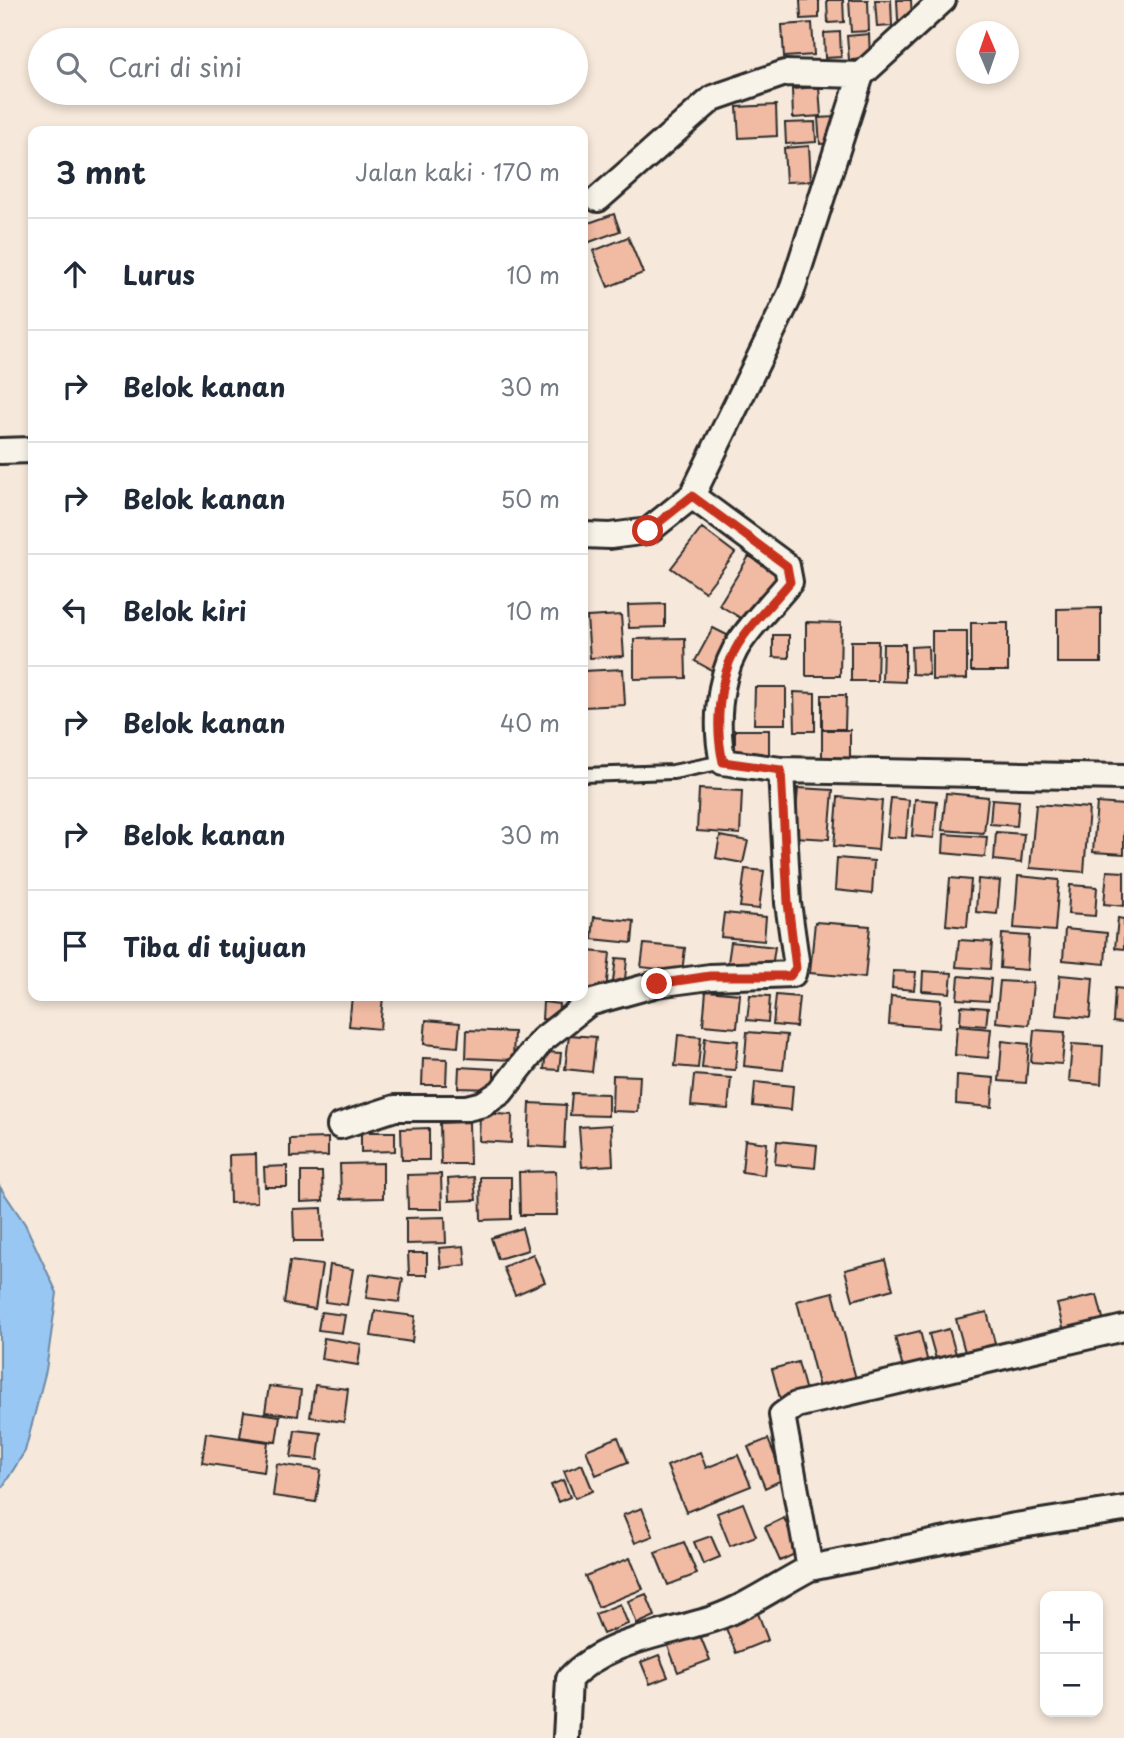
<!DOCTYPE html>
<html lang="id">
<meta charset="utf-8">
<style>
body{margin:0;font-family:"Playpen Sans",sans-serif;background:#f2f2f3;color:#1f2937}
.controls{position:absolute;right:21px;bottom:21px;display:grid;overflow:hidden;border-radius:14px;box-shadow:0 4px 10px #0003}
.controls button{width:63px;height:63px;display:grid;place-items:center;padding:0;border:0;border-bottom:2px solid #e0e1e3;background:#fff;color:#1f2937;font:35px sans-serif}
.compass{position:absolute;left:956px;top:21px;width:63px;height:63px;border-radius:50%;background:#fff;box-shadow:0 4px 10px #0003;rotate:358deg}
.stop{position:absolute;width:21px;height:21px;margin:-16px;border:5px solid #c8321e;border-radius:50%;background:#fff}
.stop.end{background:#c8321e;border-color:#fff;box-shadow:0 2px 7px #0008}
.list{margin:0;padding:0;list-style:none}
h2{display:flex;justify-content:space-between;align-items:center;height:91px;margin:0;padding:0 28px;font-size:30px}
h2 small{font-size:23px;font-weight:400;color:#747a83}
.list li{display:grid;grid-template-columns:46px 1fr auto;gap:21px;align-items:center;box-sizing:border-box;height:112px;padding:0 28px;border-top:2px solid #e0e1e3}
.list b{display:block;font-size:26px;white-space:nowrap}
.list em{font-size:23px;font-style:normal;color:#747a83}
.icon{flex:none;width:38px;height:38px;fill:none;stroke:currentColor;stroke-width:2;stroke-linecap:round;stroke-linejoin:round}
.map{position:relative;flex:none;width:1124px;height:1738px;overflow:hidden}
.search{position:absolute;background:#fff;box-shadow:0 4px 10px #0003;left:28px;top:28px;width:560px;height:77px;display:flex;align-items:center;gap:18px;box-sizing:border-box;padding:0 24px;border-radius:38px;color:#747a83;font-size:26px}
.panel{position:absolute;background:#fff;box-shadow:0 4px 10px #0003;left:28px;top:126px;width:560px;height:875px;border-radius:14px}
.map>svg:first-child{display:block}
</style>
<div class="map">
<svg width="1124" height="1738" viewBox="0 0 1124 1738">
<rect width="100%" height="100%" fill="#f6e8da"/>
<filter id="ink" filterUnits="userSpaceOnUse"><feTurbulence type="fractalNoise" baseFrequency=".0143" numOctaves="2"/><feDisplacementMap in="SourceGraphic" scale="14" xChannelSelector="R" yChannelSelector="G"/><feConvolveMatrix kernelMatrix="1 2 1 2 8 2 1 2 1" color-interpolation-filters="sRGB"/></filter>
<g filter="url(#ink)">
<path fill="#99c7f4" stroke="#6d89a4" stroke-width="2" d="M0,1187L25,1224L57,1293L46,1370L25,1451L0,1491Z"/>
<path fill="#f0baa3" stroke="#2b2b2b" stroke-width="2" d="M800,0H819V18L801,19Z
M827,0H843L844,22L828,23Z
M849,0H868L869,31L851,32Z
M875,0H891L892,26L877,27Z
M897,0H911L912,20H898Z
M812,23L814,55L784,57L782,25Z
M840,32L841,57L825,58L824,33Z
M869,34L870,59L849,60L847,36Z
M819,87L821,116L793,118L792,89Z
M776,105L777,136L739,138L737,107Z
M836,117L838,143L820,144L818,118Z
M815,122L816,142L786,144L785,123Z
M809,146L811,181L786,182L784,148Z
M614,214L620,231L584,244L583,225Z
M628,237L643,273L608,287L593,251Z
M702,528L735,553L705,592L671,568Z
M749,556L780,574L749,623L719,605Z
M665,604V627L629,628L628,605Z
M1101,608V663H1057V609Z
M621,615L624,656L590,658L587,617Z
M806,622L841,623L840,676H806Z
M971,623H1008V671H971Z
M713,628L731,637L713,671L695,661Z
M932,631H967V679L932,680Z
M773,635H789V658L773,657Z
M685,638L686,678L634,679V639Z
M851,641H878L877,681H851Z
M883,644H905V682L882,681Z
M928,646L929,675L912,674L911,647Z
M623,669L625,705L583,707V671Z
M755,687H786V724H754Z
M794,692L815,693V731H795Z
M822,695H846L845,729H822Z
M735,730H769V754H735Z
M822,730H850V768H822Z
M798,788L833,790L829,839L794,837Z
M699,789L742,791L740,834L697,831Z
M946,793L988,797L984,833L942,830Z
M838,797L882,801L878,850L834,846Z
M891,798L909,800L906,838L887,837Z
M915,799L937,801L934,838L912,836Z
M992,799L1019,801L1017,826L990,824Z
M1097,803L1124,805V854L1093,852Z
M1036,804L1089,808L1084,872L1030,868Z
M996,832L1024,834L1021,863L994,860Z
M944,834L987,837L985,857L943,853Z
M720,836L748,841L743,863L716,858Z
M837,858L874,861L872,894L835,890Z
M745,869L764,871L759,909L740,907Z
M1107,871L1124,872V906L1104,904Z
M1018,876L1059,880L1055,931L1014,928Z
M950,878L971,880L967,927L946,925Z
M978,879L1000,881L997,914L976,912Z
M1070,885L1097,887L1095,916L1068,914Z
M724,913L766,917L764,941L721,937Z
M594,917L634,921L632,943L592,939Z
M1118,918L1124,919V949L1115,948Z
M815,922L870,926L865,978L810,973Z
M1065,929L1107,933L1105,964L1063,960Z
M1002,934L1029,936L1027,970L1000,968Z
M959,940L992,942L990,969L956,967Z
M731,942L775,947L771,974L727,969Z
M644,944L685,948L682,972L641,967Z
M587,951L610,953L606,991L583,988Z
M616,958L627,959L624,990L612,989Z
M893,971L916,972L914,990L892,988Z
M923,971L952,973L950,993L922,991Z
M1060,975L1093,978L1090,1018L1056,1015Z
M959,976L991,979L989,1001L957,999Z
M1000,981L1033,983L1029,1025L996,1022Z
M1115,988L1124,989V1023L1113,1022Z
M706,991L740,994L737,1028L703,1025Z
M750,995L770,996L768,1022L747,1020Z
M776,995L799,997L796,1027L773,1025Z
M352,996H383L380,1029L349,1026Z
M891,996L941,1000L939,1028L889,1024Z
M543,1002L559,1004L558,1021L542,1019Z
M961,1006L988,1008L986,1026L960,1024Z
M426,1020L460,1023L458,1047L424,1044Z
M957,1026L991,1029L988,1058L955,1055Z
M467,1030L514,1032L513,1060L466,1058Z
M1034,1030L1065,1032L1062,1064L1031,1062Z
M747,1032L787,1035L783,1070L744,1066Z
M569,1035L596,1037L592,1072L565,1069Z
M678,1035L701,1037L698,1068L675,1066Z
M705,1038L738,1041L735,1070L702,1068Z
M1002,1041L1029,1044L1026,1083L999,1081Z
M1072,1044L1103,1046L1101,1084L1069,1081Z
M546,1052L561,1053L559,1070L544,1069Z
M423,1058L447,1059L446,1085H422Z
M459,1067L494,1069V1089L458,1088Z
M613,1075L640,1076L638,1112L612,1111Z
M694,1075L731,1078L728,1109L691,1106Z
M957,1075L994,1078L992,1107L956,1104Z
M755,1082L793,1086L791,1110L753,1106Z
M572,1093L608,1094V1116L570,1115Z
M530,1103L566,1105L564,1148L528,1146Z
M480,1113L512,1115L511,1143L479,1141Z
M469,1122L470,1164H441L440,1123Z
M611,1125L613,1165L582,1167L579,1127Z
M429,1128V1160H402L401,1129Z
M361,1132H395V1151L361,1152Z
M328,1138V1156L290,1157V1139Z
M745,1140L767,1143L764,1175L742,1172Z
M777,1141L817,1145L815,1168L775,1164Z
M256,1154L257,1202L230,1203L229,1155Z
M383,1163V1198L341,1199L340,1164Z
M287,1166V1187H265L264,1167Z
M556,1171L557,1215H520L519,1172Z
M301,1172H322L323,1201L301,1202Z
M441,1174L442,1209H408L407,1175Z
M474,1177L476,1200L449,1201L448,1179Z
M480,1177H511V1219L481,1220Z
M322,1208L323,1241H294L293,1209Z
M445,1217L446,1243L406,1244V1218Z
M522,1228L528,1250L498,1259L491,1238Z
M464,1246L466,1265L441,1268L439,1248Z
M408,1253H427V1275H409Z
M533,1254L545,1282L515,1295L503,1267Z
M885,1260L893,1289L853,1300L845,1270Z
M290,1261L322,1265L315,1309L284,1304Z
M330,1265L353,1269L347,1305L325,1302Z
M370,1274L403,1279L399,1302L366,1298Z
M833,1292L856,1379L819,1388L797,1301Z
M1097,1295L1105,1326L1065,1335L1057,1304Z
M375,1311L415,1316L412,1342L371,1336Z
M321,1312L345,1315L342,1333L318,1330Z
M987,1312L998,1355L968,1363L956,1319Z
M949,1329L958,1361L938,1366L929,1334Z
M920,1331L930,1371L905,1377L895,1337Z
M324,1338L361,1344L358,1365L321,1359Z
M798,1362L808,1399L782,1406L772,1369Z
M315,1385L348,1389L344,1422L310,1417Z
M269,1386L301,1390L298,1416L265,1412Z
M244,1411L280,1416L276,1442L240,1437Z
M295,1430L321,1433L318,1460L291,1457Z
M206,1433L268,1442L264,1472L202,1463Z
M618,1437L628,1462L596,1475L586,1450Z
M768,1439L784,1479L765,1488L748,1447Z
M700,1452L706,1468L738,1455L751,1486L686,1512L667,1466Z
M277,1464L321,1470L316,1502L273,1496Z
M582,1464L593,1491L575,1498L564,1471Z
M563,1480L570,1497L558,1502L551,1485Z
M743,1503L756,1536L730,1546L717,1513Z
M642,1508L653,1536L635,1543L623,1515Z
M784,1518L799,1552L780,1561L765,1527Z
M711,1536L720,1557L703,1564L694,1542Z
M684,1542L697,1574L668,1585L655,1553Z
M630,1558L643,1589L598,1607L585,1576Z
M646,1594L655,1616L637,1624L628,1601Z
M620,1604L628,1624L603,1634L595,1614Z
M756,1608L768,1640L736,1653L723,1621Z
M697,1628L710,1660L678,1672L666,1641Z
M659,1655L668,1677L650,1684L641,1662Z"/>
<g fill="none" stroke-linecap="round" stroke-linejoin="round">
<defs>
<path id="lane" d="M583,775L673,772L723,762"/>
<path id="street" d="M598,199L713,98L785,73L861,75
M0,451L33,450
M692,496L787,566L790,582C774,602 747,628 735,650C718,681 715,728 723,762L781,770L1124,777
M583,535L610,536L648,531L692,496L791,293L861,75L943,0
M340,1126L395,1108H467L483,1104L501,1092L542,1040L589,1003L657,984L710,977L793,974L796,960L788,903L781,770
M1124,1328L796,1405L782,1415L810,1568L1015,1526L1124,1509
M566,1738L569,1679C607,1639 665,1635 715,1618C747,1607 779,1584 810,1568"/>
</defs>
<use href="#lane" stroke="#2b2b2b" stroke-width="18"/>
<use href="#street" stroke="#2b2b2b" stroke-width="30"/>
<use href="#lane" stroke="#f7f3e8" stroke-width="12"/>
<use href="#street" stroke="#f7f3e8" stroke-width="24"/>
</g>
</g>
<g fill="none" stroke-linecap="round" stroke-linejoin="round" filter="url(#ink)">
<path stroke="#c8321e" stroke-width="9" d="M648,531L692,496L787,566L790,582C774,602 747,627 735,650C718,681 715,728 723,762L781,770L788,903L796,968L790,976H710L657,984"/>
</g>
</svg>
<div class="controls">
<button>+</button>
<button>−</button>
</div>
<svg class="compass" viewBox="-18 -18 36 36"><path d="M0-13l5 13h-10z" fill="#e53935"/><path d="M0 13l5-13h-10z" fill="#747a83"/></svg>
<div class="stop" style="left:648px;top:531px"></div>
<div class="stop end" style="left:657px;top:984px"></div>
<div class="search"><svg class="icon" aria-label="search" viewBox="0 0 24 24"><circle cx="10" cy="10" r="6"/><path d="M15 15l6 6"/></svg>Cari di sini</div>
<section class="panel">
<h2>3 mnt<small>Jalan kaki · 170 m</small></h2>
<ul class="list">
<li><svg class="icon" aria-label="ahead" viewBox="0 0 24 24"><path d="M12 20V5M6 11l6-6 6 6"/></svg><div><b>Lurus</b></div><em>10 m</em></li>
<li><svg class="icon" aria-label="right" viewBox="0 0 24 24"><path d="M7 20v-9h11M14 6l5 5-5 5"/></svg><div><b>Belok kanan</b></div><em>30 m</em></li>
<li><svg class="icon" aria-label="right" viewBox="0 0 24 24"><path d="M7 20v-9h11M14 6l5 5-5 5"/></svg><div><b>Belok kanan</b></div><em>50 m</em></li>
<li><svg class="icon" aria-label="left" viewBox="0 0 24 24"><path d="M17 20v-9H6M10 6l-5 5 5 5"/></svg><div><b>Belok kiri</b></div><em>10 m</em></li>
<li><svg class="icon" aria-label="right" viewBox="0 0 24 24"><path d="M7 20v-9h11M14 6l5 5-5 5"/></svg><div><b>Belok kanan</b></div><em>40 m</em></li>
<li><svg class="icon" aria-label="right" viewBox="0 0 24 24"><path d="M7 20v-9h11M14 6l5 5-5 5"/></svg><div><b>Belok kanan</b></div><em>30 m</em></li>
<li><svg class="icon" aria-label="arrive" viewBox="0 0 24 24"><path d="M6 21V4h12l-3 4 3 4H6"/></svg><div><b>Tiba di tujuan</b></div></li>
</ul>
</section>
</div>
